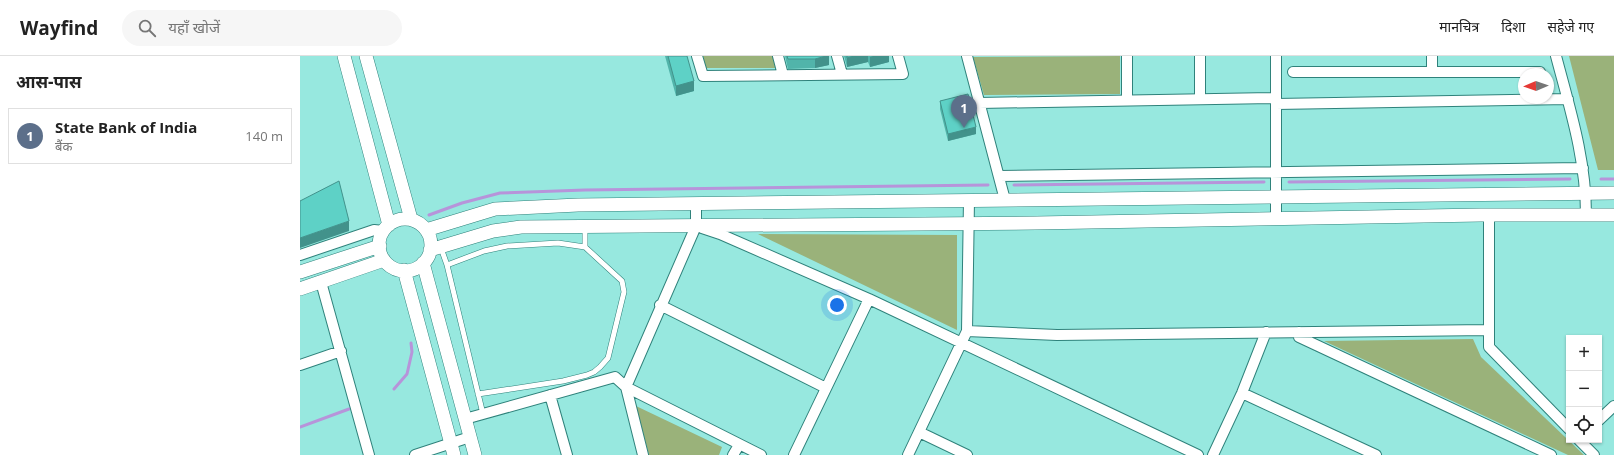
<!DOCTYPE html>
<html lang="hi">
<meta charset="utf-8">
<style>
body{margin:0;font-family:"Open Sans","Noto Sans Devanagari",sans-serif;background:#f6f6f6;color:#222}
.controls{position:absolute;right:12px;bottom:12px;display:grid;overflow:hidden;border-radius:0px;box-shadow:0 1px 3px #0004}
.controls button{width:36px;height:36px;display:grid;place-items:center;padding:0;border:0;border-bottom:1px solid #e0e0e0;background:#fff;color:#222;font:20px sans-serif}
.compass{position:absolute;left:1218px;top:12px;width:36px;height:36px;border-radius:50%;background:#fff;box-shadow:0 1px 3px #0004;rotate:268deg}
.you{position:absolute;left:537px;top:249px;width:14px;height:14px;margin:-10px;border:3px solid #fff;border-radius:50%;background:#1a73e8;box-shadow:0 0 0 6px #1a73e833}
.badge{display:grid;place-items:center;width:26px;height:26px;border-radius:50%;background:#ac1a4e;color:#fff;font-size:13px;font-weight:700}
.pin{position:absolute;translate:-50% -33px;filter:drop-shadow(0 1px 2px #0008)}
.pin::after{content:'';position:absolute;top:21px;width:14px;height:12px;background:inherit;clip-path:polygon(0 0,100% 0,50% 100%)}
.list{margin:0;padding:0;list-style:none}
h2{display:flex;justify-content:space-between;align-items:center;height:52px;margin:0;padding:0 16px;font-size:17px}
h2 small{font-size:13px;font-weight:400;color:#767676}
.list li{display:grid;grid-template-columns:26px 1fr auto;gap:12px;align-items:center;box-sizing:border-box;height:56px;margin:0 8px 8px;padding:0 8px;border:1px solid #e0e0e0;border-radius:0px}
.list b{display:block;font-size:15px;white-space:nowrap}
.list p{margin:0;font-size:13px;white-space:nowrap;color:#767676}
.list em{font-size:13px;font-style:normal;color:#767676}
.icon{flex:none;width:22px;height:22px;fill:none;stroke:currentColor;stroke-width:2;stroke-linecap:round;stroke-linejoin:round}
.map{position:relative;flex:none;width:1314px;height:399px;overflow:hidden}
header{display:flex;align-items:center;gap:24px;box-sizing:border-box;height:56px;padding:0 20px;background:#fff;border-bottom:1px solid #e0e0e0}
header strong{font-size:19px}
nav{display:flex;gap:22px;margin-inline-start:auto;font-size:14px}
.search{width:280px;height:36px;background:#f6f6f6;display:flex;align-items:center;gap:10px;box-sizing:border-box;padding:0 14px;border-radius:22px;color:#767676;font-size:15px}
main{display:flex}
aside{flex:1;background:#fff}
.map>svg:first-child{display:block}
</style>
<header>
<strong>Wayfind</strong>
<div class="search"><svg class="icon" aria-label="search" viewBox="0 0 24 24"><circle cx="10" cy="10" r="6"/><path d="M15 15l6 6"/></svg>यहाँ खोजें</div>
<nav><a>मानचित्र</a><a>दिशा</a><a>सहेजे गए</a></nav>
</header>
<main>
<aside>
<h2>आस-पास<small></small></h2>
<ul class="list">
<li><span class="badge" style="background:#5c6f8a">1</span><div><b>State Bank of India</b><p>बैंक</p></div><em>140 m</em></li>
</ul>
</aside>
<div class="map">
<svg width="1314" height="399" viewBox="0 0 1314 399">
<rect width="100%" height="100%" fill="#97e8df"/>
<path fill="#9ab27a" d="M403,0H473L476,12H406Z
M820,0V38L684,39L673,1Z
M1269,0H1314V114H1298Z
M458,178L657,179V274Z
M1173,283L1181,301L1284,399H1268L1024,285Z
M336,350L422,391L419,399H349Z"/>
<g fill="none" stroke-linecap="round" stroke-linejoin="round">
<path stroke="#b794da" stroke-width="3" d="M1301,123H1314
M989,126L1270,123
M714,129L964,126
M129,159L162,147L200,137L285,134L688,129
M94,333L107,318L112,296L111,287
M0,371L49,353"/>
<defs>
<path id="service" d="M285,170V191
M141,192L147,209L183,358
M147,209L184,195L207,190L258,187L285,191L322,225L324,236L308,302L300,311L294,316L287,319L263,325L178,338"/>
<path id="minor" d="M397,0L403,20L603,18L598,0
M478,0L483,19
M537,0L542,18
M667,0L705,144
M827,0V45
M900,0V43
M976,0V163
M1132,0V16
M1256,0C1270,53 1286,103 1286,159
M993,16H1240
M679,47L976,42
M976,48L1268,43
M699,120L1283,112
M1189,159V291L1269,373
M402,172L420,178L569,243L898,399
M0,199L74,174L83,175
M21,226L69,399
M360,249L526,332
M667,275L757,279L1189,274
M999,276V281L1251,399
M0,309L41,295
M942,337L1076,399
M250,339L267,399
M165,363L315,321L326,331L461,399
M1299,364L1314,350
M619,376L667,399
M1279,384L1294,399
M115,399L170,381
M343,399L326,331L396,170V148
M433,399L439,389
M494,399L569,243
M608,399L667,275L669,144
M913,399L942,337L966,276"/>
<path id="tertiary" d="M44,0L89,169
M66,0L111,163
M79 189a26 26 0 1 1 52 0a26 26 0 1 1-52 0Z
M126,174L195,153L278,149L1314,137
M130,194L193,175L221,171L736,167L1181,159H1314
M123,207L175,399
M104,214L154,399
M0,216L80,190
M0,233L84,204"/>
</defs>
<use href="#service" stroke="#2f827b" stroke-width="6"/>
<use href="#minor" stroke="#2f827b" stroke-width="12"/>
<use href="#tertiary" stroke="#2f827b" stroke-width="14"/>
<use href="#service" stroke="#fff" stroke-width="5"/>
<use href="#minor" stroke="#fff" stroke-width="10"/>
<use href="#tertiary" stroke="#fff" stroke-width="13"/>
</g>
<path fill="#51b4aa" d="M365,0H387L394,35L376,40Z
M485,0H529V9L515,12L488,13Z
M544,0H589V6L570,11L568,6L547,11Z
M640,45L676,78L648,85L640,53Z"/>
<path fill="#42928b" d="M526,0H529V9L515,12V3Z
M554,0H568V6L547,11V2Z
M573,0H589V6L570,11V1Z
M394,25V35L376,40V30Z
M676,71V78L648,85V78Z
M49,165V175L0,192V182Z"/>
<path fill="#5ed1c6" stroke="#42928b" d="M368,0H387L394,25L376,30Z
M487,0H526L515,3H488Z
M547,0H554L547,2Z
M668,38L676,71L648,78L640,45Z
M39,125L49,165L0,182V145Z"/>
</svg>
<div class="controls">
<button>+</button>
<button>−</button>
<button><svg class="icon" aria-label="locate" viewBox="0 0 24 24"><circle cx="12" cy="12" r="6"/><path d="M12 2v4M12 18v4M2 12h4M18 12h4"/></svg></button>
</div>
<svg class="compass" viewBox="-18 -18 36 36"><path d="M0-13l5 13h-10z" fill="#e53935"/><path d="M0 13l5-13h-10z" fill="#767676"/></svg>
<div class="you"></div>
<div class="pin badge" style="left:664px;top:72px;background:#5c6f8a">1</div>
</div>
</main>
